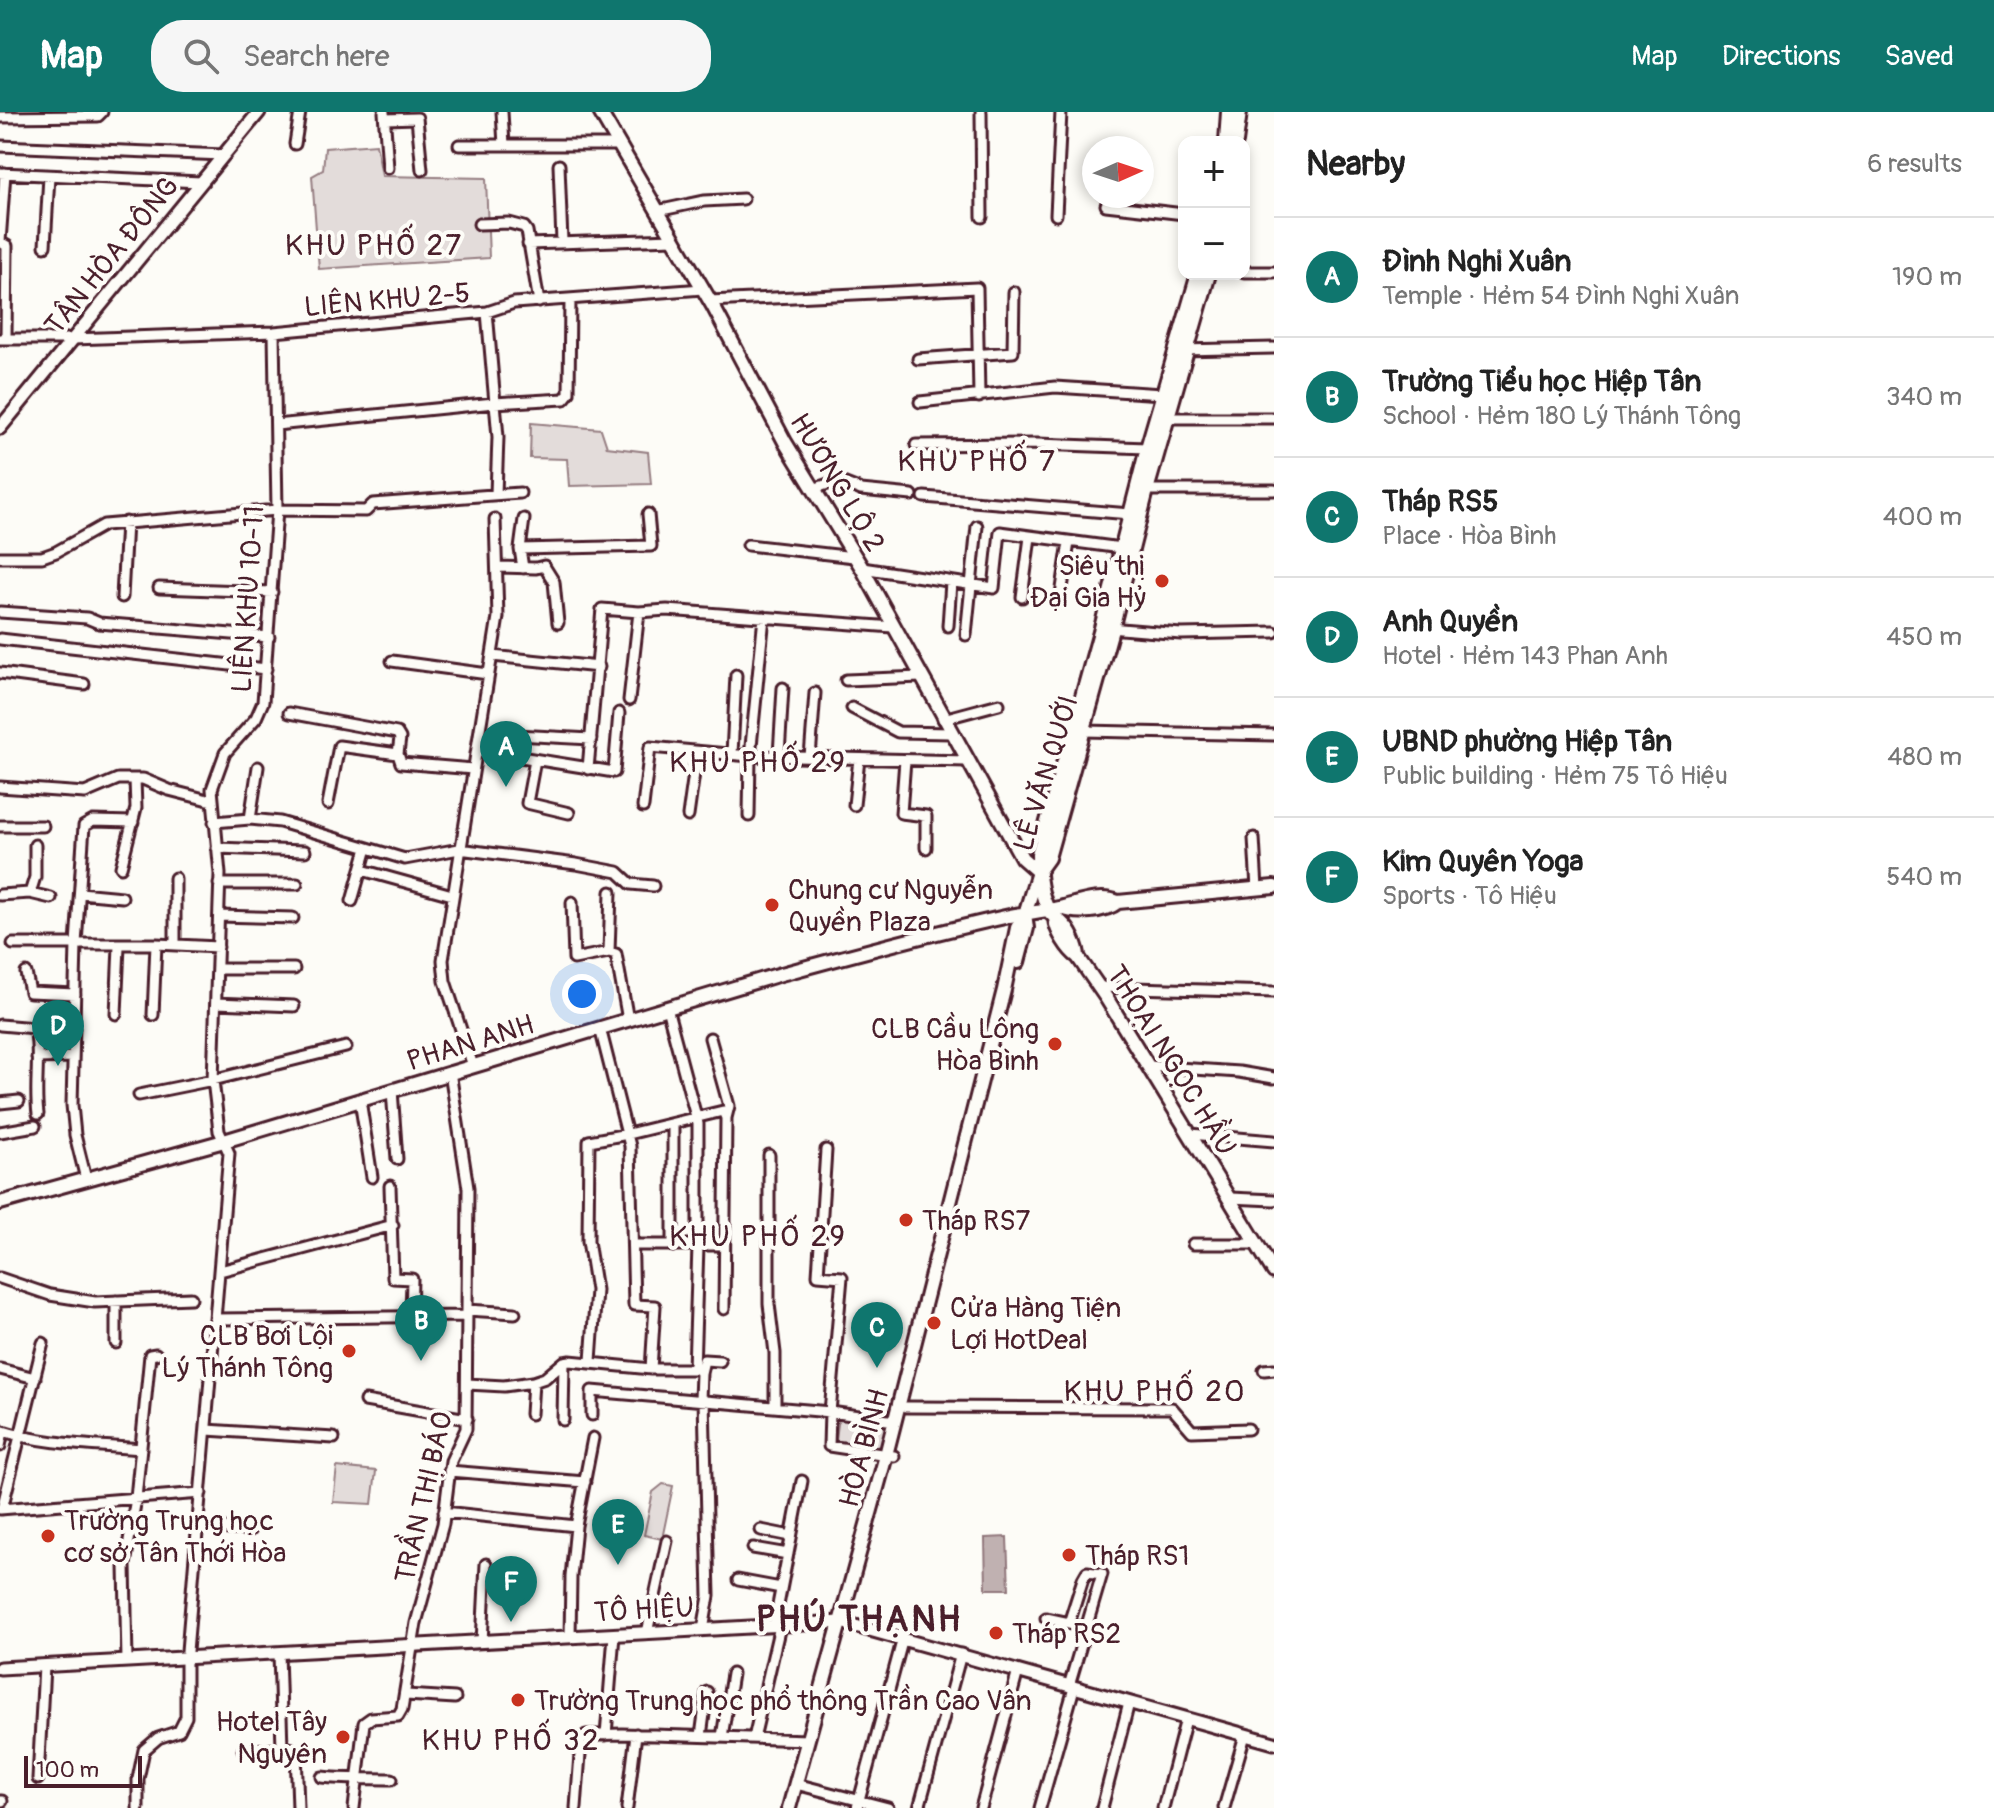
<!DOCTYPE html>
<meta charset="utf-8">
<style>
body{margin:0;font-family:Pangolin,sans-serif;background:#f6f6f6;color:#222}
.controls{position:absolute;right:24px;top:24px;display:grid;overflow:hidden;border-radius:16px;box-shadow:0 4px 12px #0003}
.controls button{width:72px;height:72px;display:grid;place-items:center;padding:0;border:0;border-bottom:2px solid #e0e0e0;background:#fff;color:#222;font:40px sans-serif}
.compass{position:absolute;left:1082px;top:24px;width:72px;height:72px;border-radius:50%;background:#fff;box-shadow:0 4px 12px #0003;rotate:87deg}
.scale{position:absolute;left:24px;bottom:20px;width:118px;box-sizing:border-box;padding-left:8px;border:4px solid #4a1f2b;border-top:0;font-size:22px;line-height:28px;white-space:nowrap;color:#4a1f2b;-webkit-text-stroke:6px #fdfcf7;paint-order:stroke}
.you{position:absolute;left:582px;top:882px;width:28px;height:28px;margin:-20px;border:6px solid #fff;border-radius:50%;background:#1a73e8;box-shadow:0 0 0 12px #1a73e833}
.badge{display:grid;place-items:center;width:52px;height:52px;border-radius:50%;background:#0f766e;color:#fff;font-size:26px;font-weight:700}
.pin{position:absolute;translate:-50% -66px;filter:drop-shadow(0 2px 4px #0008)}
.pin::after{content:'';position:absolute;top:42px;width:28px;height:24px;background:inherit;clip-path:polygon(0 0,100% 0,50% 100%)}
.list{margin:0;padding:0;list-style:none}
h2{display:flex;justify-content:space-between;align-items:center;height:104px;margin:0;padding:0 32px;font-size:34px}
h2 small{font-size:26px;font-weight:400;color:#767676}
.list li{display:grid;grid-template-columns:52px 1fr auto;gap:24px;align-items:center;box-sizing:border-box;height:120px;padding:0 32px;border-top:2px solid #e0e0e0}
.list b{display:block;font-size:30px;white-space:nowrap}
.list p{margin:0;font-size:26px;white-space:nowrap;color:#767676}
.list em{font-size:26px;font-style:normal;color:#767676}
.icon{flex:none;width:44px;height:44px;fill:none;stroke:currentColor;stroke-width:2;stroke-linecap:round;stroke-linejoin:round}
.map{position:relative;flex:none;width:1274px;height:1696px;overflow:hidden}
header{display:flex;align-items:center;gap:48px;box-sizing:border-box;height:112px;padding:0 40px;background:#0f766e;color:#fff}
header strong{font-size:38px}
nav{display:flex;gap:44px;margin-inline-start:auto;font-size:28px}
.search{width:560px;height:72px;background:#f6f6f6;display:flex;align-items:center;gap:20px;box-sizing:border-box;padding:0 28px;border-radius:32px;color:#767676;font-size:30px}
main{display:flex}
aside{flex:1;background:#fff}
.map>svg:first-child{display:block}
</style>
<header>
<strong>Map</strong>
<div class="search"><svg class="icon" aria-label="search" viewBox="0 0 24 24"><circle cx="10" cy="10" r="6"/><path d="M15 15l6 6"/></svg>Search here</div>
<nav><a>Map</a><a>Directions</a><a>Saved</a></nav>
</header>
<main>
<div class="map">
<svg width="1274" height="1696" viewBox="0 0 1274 1696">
<rect width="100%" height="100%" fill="#fdfcf7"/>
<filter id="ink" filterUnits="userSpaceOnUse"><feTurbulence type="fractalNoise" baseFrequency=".0125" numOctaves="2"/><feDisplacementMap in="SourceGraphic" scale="16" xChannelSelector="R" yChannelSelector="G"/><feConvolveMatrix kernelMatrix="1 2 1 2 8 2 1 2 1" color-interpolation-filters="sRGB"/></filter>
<g filter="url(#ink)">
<path fill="#e3dcda" stroke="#967e82" stroke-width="2" d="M376,32L382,64L486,66L489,146L319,157L312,64L323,58L325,36Z
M531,311L601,317L607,335L648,340L651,372L569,374L567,347L530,346Z
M839,1305L888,1311L884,1339L838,1332L836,1327Z
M337,1355L376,1359L372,1392L333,1390Z
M663,1372L673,1374L662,1427L644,1423L653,1380Z"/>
<path fill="#c0b1b1" stroke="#91777b" stroke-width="2" d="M1007,1425L1009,1477H986L985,1426Z"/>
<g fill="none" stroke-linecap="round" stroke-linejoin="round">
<defs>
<path id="minor" d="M384,0L388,56
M502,0L504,33
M981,0L982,105
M0,5L98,4L102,0
M385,7L417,6L422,58
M295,32L300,0
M459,33H618
M0,34L224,43
M559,53L562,130
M0,61L201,70
M5,61L0,130L7,134L6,226
M1106,93L1184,102
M657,99L704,89L743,87
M1056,103L1061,0
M479,112L509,111L524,115L527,119L539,190
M528,132L674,127
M45,134L49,64
M1244,160H1274
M710,189L977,176L979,285
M487,200L498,325L496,382
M0,227H73L274,220L487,200L514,191L703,177
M1181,238L1274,236
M918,247L1013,240L1014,180
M920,290L1055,275L1162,282
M1167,306H1274
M276,313L494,291L564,287L569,281L570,187
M916,333L1037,332L1147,336
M813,377L828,372L843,371L861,378L912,383
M1143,378H1274
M924,385L1130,402
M748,433L854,445
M520,437L651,434L648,402
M0,445H42L56,440L104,413L277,398L366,399L373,392L520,381
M498,455L536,456L544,454L554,470L558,511
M523,456L520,437L524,407
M862,456L994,476L1000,420L1121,436
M159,476L272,480
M122,485L126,410
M1022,485L1030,425
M1060,490L1069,430
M0,500L87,506L99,511L269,525
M948,514L951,470
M1109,516L1181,522L1274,520
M966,523L977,414
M0,527L266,557
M492,544L599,555
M392,549L488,562
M0,561L84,572
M846,568L921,565
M629,588L639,500
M852,596L898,620L951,621
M289,601L397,621L400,626L398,642
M943,607L999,592
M1084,619L1274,623
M516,623L591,627
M477,638L614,660L619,601
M732,642L736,563
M779,643L783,576
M810,645L815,581
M535,648L527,691L569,701
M905,648L901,701L926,704V736
M588,657L602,497L639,500L667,498L893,515
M0,675L85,681L118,667H143L169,678L212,689
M328,692L339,634L398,642L401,651L473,657
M854,693L859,647
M643,695L650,635L750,644L967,649
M688,704L697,640
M749,704L750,644L764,505
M250,707L258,655
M214,710L250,707L280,710L405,747L459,737L576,752L618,760L631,772L653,774
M0,714H43
M1254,726L1257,777
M217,736L305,739
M121,755L136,696L135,667
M362,758L452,783
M175,766V833
M219,772H297
M30,781L35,765V733
M80,781L122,785
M0,783L30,781L51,786
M352,789L367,736
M572,790L574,847L609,840L616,842L628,908
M219,804L293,806
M13,832H156L218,835
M609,840L611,780
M217,857H294
M26,861L30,880L75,882
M1099,875L1274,880
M216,891L294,894
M667,896L698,1012V1134L694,1257
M116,902L119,834
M153,903L156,832
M0,913L35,916C41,944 34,974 38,1002
M600,916L630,1034L634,1193L655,1194L651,1257
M710,926L729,994L726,1006
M37,946L73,945
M473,954L445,869L443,848L498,505L495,407
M1148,954L1239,960L1274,966
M392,978L397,1047
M139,983L213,968L346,935
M360,988L372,1065
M0,991L19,989
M0,1020L35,1014
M1190,1022L1274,1029
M826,1038L818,1163L842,1165L830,1300L895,1309
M769,1043V1192L775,1241V1294
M86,1067L75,1023L72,993L76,832L84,714L93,709L133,710
M390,1074L393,1166L412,1167L411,1205
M1230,1086L1274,1088
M1193,1132H1257
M633,1133H724
M673,1134V1012
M220,1159L393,1113
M0,1166L50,1183L95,1190L191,1186
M467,1198L515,1201
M216,1207L467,1204
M116,1231V1189
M591,1249L596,1178L588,1129L589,1029L628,1022L723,999L726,1006L724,1197
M0,1257L35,1266
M1264,1258L1274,1257
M701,1261L704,1248L720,1249
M467,1272L504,1274L533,1270L545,1266L564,1250L570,1249L651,1257H698L701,1261L700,1288
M365,1289L467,1307
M906,1295L1172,1296L1192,1319L1248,1317
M531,1302L533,1270
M592,1303V1279L830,1300L829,1334L894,1344
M563,1308L564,1250
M0,1318C45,1333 94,1333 141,1337
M207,1318L334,1326
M0,1334L3,1319
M449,1359L585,1370
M0,1397L201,1381
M2,1397L43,1231
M444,1400L576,1414
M198,1415L250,1418
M761,1418L791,1424
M753,1436L788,1442
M738,1468L781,1476
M1046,1506L1069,1511
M774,1514L802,1369
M703,1518L709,1484L704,1288
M647,1521L667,1429
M570,1525L571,1465L576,1414L593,1326
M482,1530L486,1452
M279,1541L282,1636
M127,1549L125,1453L136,1386L150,1243L156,1242
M1069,1574L1102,1462L1087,1460L1083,1467L1069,1511L1085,1516
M406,1583L455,1586
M606,1623L614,1523
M701,1624L707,1580
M722,1625L732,1562
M754,1626L780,1514
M243,1638L288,1636L296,1638L298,1696
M322,1665C347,1668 368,1666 392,1667
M38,1667L44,1554
M796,1672L888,1696
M0,1689H2
M138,1696V1667L144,1638L158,1626L179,1619L186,1605V1551L229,1041L219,1019L213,968L220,762L212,677L225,641L256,606L263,590L277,398L274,220
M354,1696L364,1611L371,1606L398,1604L402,1597L416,1511L443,1412L451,1349L466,1317L468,1076L450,960
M576,1696L581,1629L586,1623L622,1622L808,1628
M627,1696L636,1622
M857,1696L903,1526
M919,1696L961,1542
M981,1696L1018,1559
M1040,1696L1074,1576
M1102,1696L1129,1591
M1163,1696L1186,1607
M1224,1696L1245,1623"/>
<path id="tertiary" d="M0,316L259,0
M0,1556L841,1510L1274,1631"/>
<path id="secondary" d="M600,0L713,194L785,330L862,456L1022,746L1038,760
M1226,30L1228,0
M1236,30L1240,0
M1062,796C1076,802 1105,800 1118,790
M1055,807C1056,819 1068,838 1078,845C1078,835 1070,818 1062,811C1058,806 1052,805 1049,799C1040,783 1038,760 1038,742L1100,520L1147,336L1198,162
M1078,845L1107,887L1274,1160
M1018,850L1027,816L1025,802
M0,1091L224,1029L774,864C851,843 927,822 1005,805C1023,801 1041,800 1059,796C1077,792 1099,782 1118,790L1274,775
M789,1696L885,1347L1004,878L1017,816L1025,802L1038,760L1048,746L1111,521L1147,378L1209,162"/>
</defs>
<use href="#minor" stroke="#4a1f2b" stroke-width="15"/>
<use href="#tertiary" stroke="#4a1f2b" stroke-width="17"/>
<use href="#secondary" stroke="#4a1f2b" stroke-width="18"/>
<use href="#minor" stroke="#fdfcf7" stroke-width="9"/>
<use href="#tertiary" stroke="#fdfcf7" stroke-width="11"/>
<use href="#secondary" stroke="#fdfcf7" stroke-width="12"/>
</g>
</g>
<g fill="#c8321e" stroke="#fdfcf7" stroke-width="3">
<circle cx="1162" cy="469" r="8"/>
<circle cx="772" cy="793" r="8"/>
<circle cx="1055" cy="932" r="8"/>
<circle cx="906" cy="1108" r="8"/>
<circle cx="934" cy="1211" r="8"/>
<circle cx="349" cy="1239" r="8"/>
<circle cx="48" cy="1424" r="8"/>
<circle cx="1069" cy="1443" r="8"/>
<circle cx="996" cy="1521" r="8"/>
<circle cx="518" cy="1588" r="8"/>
<circle cx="343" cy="1625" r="8"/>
</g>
<g text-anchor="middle" stroke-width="8" stroke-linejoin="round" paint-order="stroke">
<g font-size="28" fill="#4a1f2b" stroke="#fdfcf7">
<text transform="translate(111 143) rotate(-51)" y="10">TÂN HÒA ĐÔNG</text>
<text transform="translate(387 187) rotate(-5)" y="10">LIÊN KHU 2-5</text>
<text transform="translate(838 370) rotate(59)" y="10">HƯƠNG LỘ 2</text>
<text transform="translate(247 487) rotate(-86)" y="10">LIÊN KHU 10-11</text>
<text transform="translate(1045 661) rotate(-73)" y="10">LÊ VĂN QUỚI</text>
<text transform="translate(470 930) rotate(-17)" y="10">PHAN ANH</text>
<text transform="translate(1172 948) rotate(58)" y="10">THOẠI NGỌC HẦU</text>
<text transform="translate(863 1336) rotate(-75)" y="10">HÒA BÌNH</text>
<text transform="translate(423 1385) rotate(-77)" y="10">TRẦN THỊ BÁO</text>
<text transform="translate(644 1497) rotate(-3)" y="10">TÔ HIỆU</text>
</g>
<g font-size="28" fill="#4a1f2b" stroke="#fdfcf7" text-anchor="start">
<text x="1146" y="463" text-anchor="end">Siêu thị<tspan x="1146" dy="32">Đại Gia Hỷ</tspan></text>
<text x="788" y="787">Chung cư Nguyễn<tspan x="788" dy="32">Quyền Plaza</tspan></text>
<text x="1039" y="926" text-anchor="end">CLB Cầu Lông<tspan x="1039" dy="32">Hòa Bình</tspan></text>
<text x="922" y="1118">Tháp RS7</text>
<text x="950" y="1205">Cửa Hàng Tiện<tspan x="950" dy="32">Lợi HotDeal</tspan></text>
<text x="333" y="1233" text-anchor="end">CLB Bơi Lội<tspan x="333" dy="32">Lý Thánh Tông</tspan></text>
<text x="64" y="1418">Trường Trung học<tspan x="64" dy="32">cơ sở Tân Thới Hòa</tspan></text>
<text x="1085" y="1453">Tháp RS1</text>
<text x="1012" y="1531">Tháp RS2</text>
<text x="534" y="1598">Trường Trung học phổ thông Trần Cao Vân</text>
<text x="327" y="1619" text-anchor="end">Hotel Tây<tspan x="327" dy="32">Nguyên</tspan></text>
</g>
<g font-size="30" letter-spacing="2" fill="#4a1f2b" stroke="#fdfcf7">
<text x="374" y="143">KHU PHỐ 27</text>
<text x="977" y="359">KHU PHỐ 7</text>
<text x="758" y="660">KHU PHỐ 29</text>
<text x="758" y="1134">KHU PHỐ 29</text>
<text x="1155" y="1289">KHU PHỐ 20</text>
<text x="511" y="1638">KHU PHỐ 32</text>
</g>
<g font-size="36" font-weight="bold" letter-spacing="2" fill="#4a1f2b" stroke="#fdfcf7">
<text x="859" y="1519">PHÚ THẠNH</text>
</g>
</g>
</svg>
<div class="controls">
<button>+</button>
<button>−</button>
</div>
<svg class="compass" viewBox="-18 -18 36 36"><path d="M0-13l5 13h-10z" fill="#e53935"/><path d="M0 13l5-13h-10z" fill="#767676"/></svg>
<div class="scale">100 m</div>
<div class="you"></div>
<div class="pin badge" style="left:506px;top:675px">A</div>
<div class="pin badge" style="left:421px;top:1249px">B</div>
<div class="pin badge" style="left:877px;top:1256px">C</div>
<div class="pin badge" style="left:58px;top:954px">D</div>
<div class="pin badge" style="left:618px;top:1453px">E</div>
<div class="pin badge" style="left:511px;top:1510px">F</div>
</div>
<aside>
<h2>Nearby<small>6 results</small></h2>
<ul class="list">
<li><span class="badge">A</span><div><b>Đình Nghi Xuân</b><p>Temple · Hẻm 54 Đình Nghi Xuân</p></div><em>190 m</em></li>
<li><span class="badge">B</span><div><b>Trường Tiểu học Hiệp Tân</b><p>School · Hẻm 180 Lý Thánh Tông</p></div><em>340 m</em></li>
<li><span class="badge">C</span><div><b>Tháp RS5</b><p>Place · Hòa Bình</p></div><em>400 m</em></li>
<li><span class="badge">D</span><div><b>Anh Quyền</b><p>Hotel · Hẻm 143 Phan Anh</p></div><em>450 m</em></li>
<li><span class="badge">E</span><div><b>UBND phường Hiệp Tân</b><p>Public building · Hẻm 75 Tô Hiệu</p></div><em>480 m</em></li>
<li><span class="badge">F</span><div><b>Kim Quyên Yoga</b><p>Sports · Tô Hiệu</p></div><em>540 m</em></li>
</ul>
</aside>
</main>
